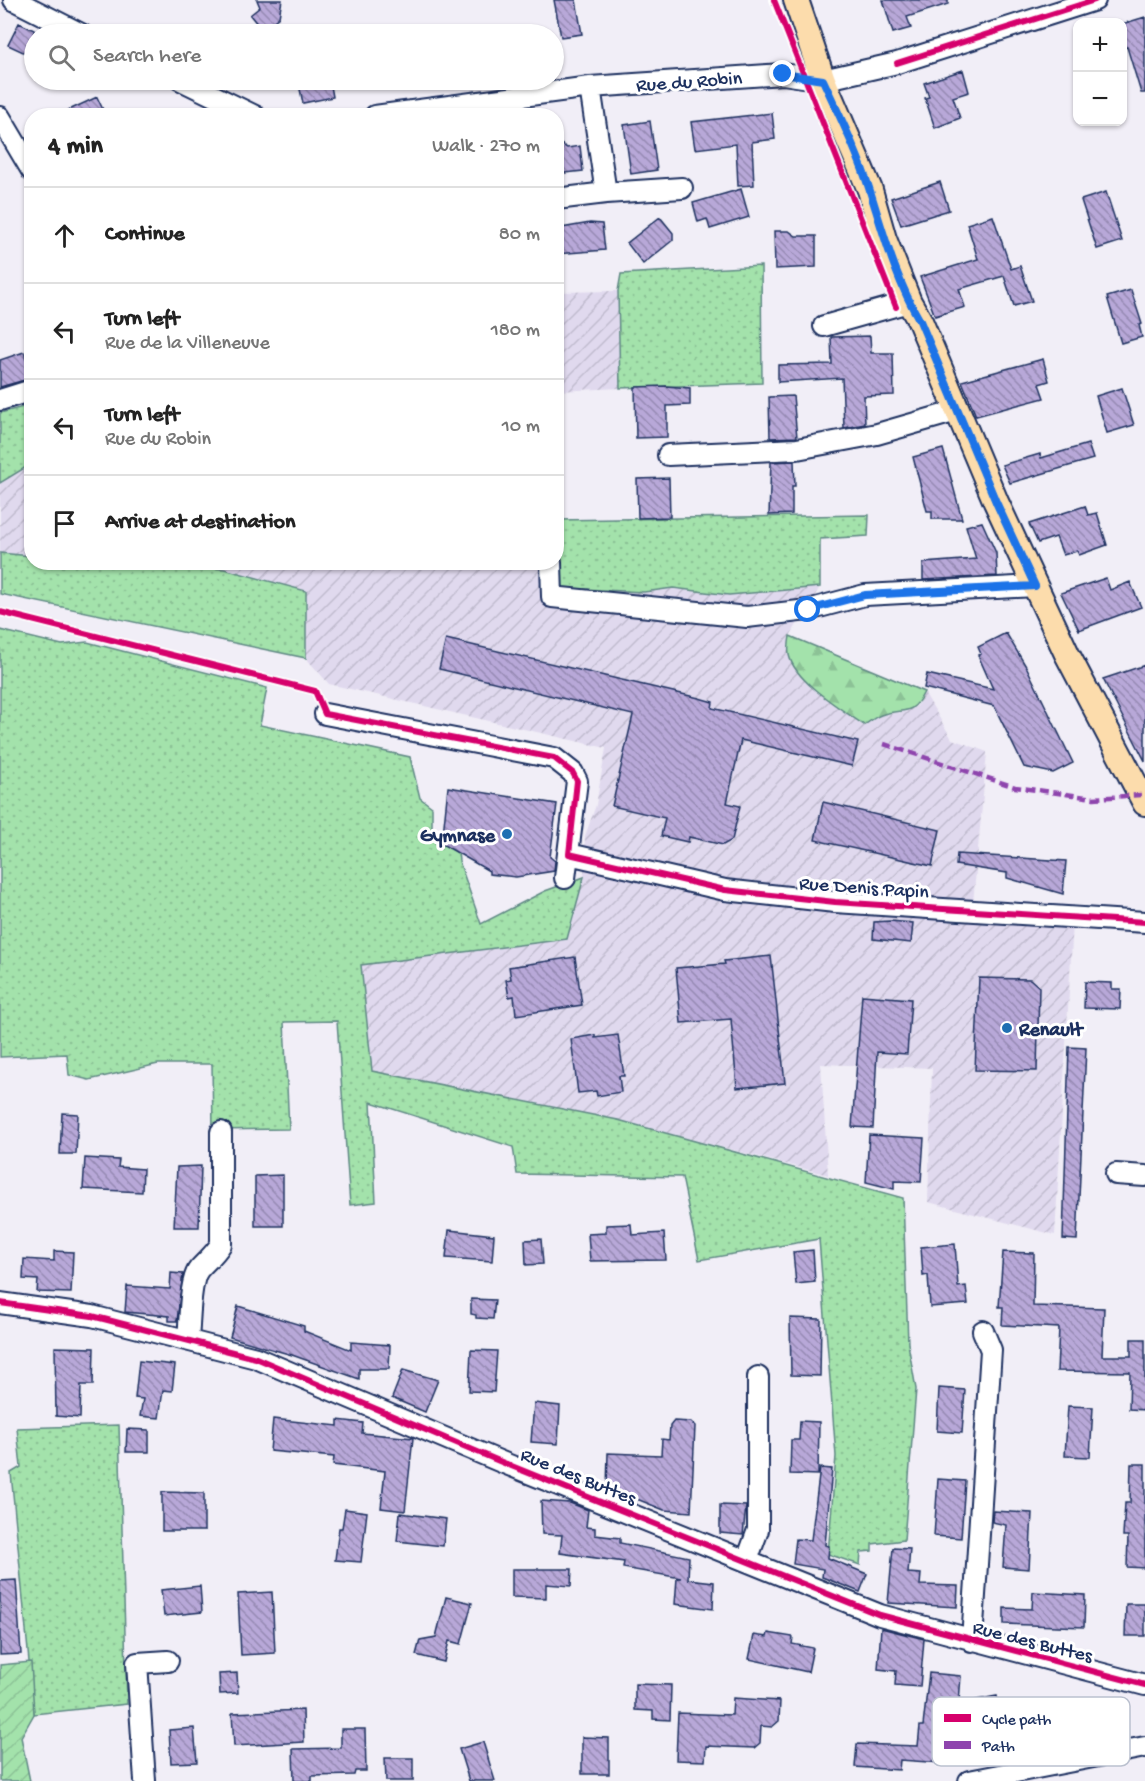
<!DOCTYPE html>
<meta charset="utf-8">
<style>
body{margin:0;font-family:"Gochi Hand",sans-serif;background:#f2f2f2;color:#222}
.controls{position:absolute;right:18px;top:18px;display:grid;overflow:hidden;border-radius:12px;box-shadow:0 2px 4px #0004}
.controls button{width:54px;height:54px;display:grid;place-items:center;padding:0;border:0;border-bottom:2px solid #e0e0e0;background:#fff;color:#222;font:30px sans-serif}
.stop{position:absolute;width:18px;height:18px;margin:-14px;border:4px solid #1a73e8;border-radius:50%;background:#fff}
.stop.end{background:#1a73e8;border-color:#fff;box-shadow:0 2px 6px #0008}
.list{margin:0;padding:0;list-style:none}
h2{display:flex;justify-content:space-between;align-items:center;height:78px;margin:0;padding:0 24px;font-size:26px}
h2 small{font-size:20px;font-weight:400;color:#767676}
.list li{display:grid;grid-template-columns:39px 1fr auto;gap:18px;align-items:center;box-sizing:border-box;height:96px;padding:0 24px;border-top:2px solid #e0e0e0}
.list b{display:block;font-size:22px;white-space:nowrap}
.list p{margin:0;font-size:20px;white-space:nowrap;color:#767676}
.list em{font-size:20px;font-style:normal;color:#767676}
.icon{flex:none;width:33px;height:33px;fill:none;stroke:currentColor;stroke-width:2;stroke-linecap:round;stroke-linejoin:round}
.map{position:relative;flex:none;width:1145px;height:1781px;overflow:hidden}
.search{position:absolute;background:#fff;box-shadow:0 2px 4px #0004;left:24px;top:24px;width:540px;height:66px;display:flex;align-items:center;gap:15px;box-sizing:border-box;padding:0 21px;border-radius:33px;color:#767676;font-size:22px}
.panel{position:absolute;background:#fff;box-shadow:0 2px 4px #0004;left:24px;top:108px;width:540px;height:462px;border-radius:24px}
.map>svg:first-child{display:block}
</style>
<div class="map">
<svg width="1145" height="1781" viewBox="0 0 1145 1781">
<defs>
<pattern id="industrial-furrows" width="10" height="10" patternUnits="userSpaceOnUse" patternTransform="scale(1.5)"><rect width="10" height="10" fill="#e0d9ee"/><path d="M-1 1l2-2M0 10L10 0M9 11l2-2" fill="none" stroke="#c0bbce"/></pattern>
<pattern id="grass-dots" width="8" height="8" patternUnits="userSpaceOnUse" patternTransform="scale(1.5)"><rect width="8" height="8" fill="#a3e2ab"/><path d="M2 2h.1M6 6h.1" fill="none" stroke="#8cc296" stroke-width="1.8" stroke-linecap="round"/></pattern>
<pattern id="forest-firs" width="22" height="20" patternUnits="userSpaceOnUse" patternTransform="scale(1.5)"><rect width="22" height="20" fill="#a3e2ab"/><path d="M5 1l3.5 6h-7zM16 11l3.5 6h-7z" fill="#8cc296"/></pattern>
<pattern id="garden-furrows" width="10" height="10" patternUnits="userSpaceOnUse" patternTransform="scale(1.5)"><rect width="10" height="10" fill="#a3e2ab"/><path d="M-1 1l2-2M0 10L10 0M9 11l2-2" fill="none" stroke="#8cc296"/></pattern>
<pattern id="building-back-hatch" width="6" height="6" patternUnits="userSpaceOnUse" patternTransform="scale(1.5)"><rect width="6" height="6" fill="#b8a8d8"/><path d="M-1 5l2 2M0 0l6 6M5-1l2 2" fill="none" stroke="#9589b2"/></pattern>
</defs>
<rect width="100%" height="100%" fill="#f1eef7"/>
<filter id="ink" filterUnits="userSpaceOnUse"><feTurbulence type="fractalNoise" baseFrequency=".0167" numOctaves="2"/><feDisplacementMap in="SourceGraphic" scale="12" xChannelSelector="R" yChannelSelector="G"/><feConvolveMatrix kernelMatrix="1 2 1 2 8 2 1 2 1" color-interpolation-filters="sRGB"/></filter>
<g filter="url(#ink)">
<path fill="url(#industrial-furrows)" d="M618,291L620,388L558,391L561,588L644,592L673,588L729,595L820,587L790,636L789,656L816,691L864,725L881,715L907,711L917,706L924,692L952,739L987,752L973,903L1074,905L1055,1235L928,1202L932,1068L821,1064L828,1175L618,1120L372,1071L361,965L567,938L584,877L585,836L596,805L606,748L329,684L306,658V591L130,563L556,562L557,292Z
M31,464V556L0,553V483Z"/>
<path fill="url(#grass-dots)" stroke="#5f8884" stroke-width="1.5" d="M761,266L762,383L620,388L618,291L621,274Z
M31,405V464L0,483V413Z
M869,515L868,536L820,539V587L729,595L673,588L644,592L561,588L558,520Z
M0,553L31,556L32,562H130L224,569L306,591V658L0,594Z
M0,630L62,645L87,642L267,688L260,725L410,757L420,798L432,807V836L457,842L459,861L481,924L545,891L584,877L567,939L361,965L372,1071L618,1120L903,1198L908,1344L916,1389L904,1540L872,1544V1551L861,1552L860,1565L828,1554L836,1456L819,1239L699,1260L682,1177L517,1174L513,1147L371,1102L376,1202L350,1205L337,1021L284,1022L289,1129L213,1130L212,1064H158L89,1080L69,1075L67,1054L0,1057Z
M119,1425L127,1704L34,1714L11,1473L21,1467L17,1428Z"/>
<path fill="url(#forest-firs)" stroke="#5f8884" stroke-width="1.5" d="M790,636L924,692C911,718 904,707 881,715C875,717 869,722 864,725C843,710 795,682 789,655C788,649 789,642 790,636Z"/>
<path fill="url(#garden-furrows)" stroke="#5f8884" stroke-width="1.5" d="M31,1662L34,1714L21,1737L30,1781H0V1665Z"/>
<path fill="url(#building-back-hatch)" stroke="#1b2f5e" stroke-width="1.5" d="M257,0H282L279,17L262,30L250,15L260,7Z
M554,0H576L582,34L561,37Z
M883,0H948V4L907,17L911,28L893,33Z
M1145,17V93H1141L1127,47L1122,48V24Z
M19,23L34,30V57L8,45Z
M963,70L969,92L953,97L960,118L935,128L925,98L929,97L924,83Z
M298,80H330L333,97L303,103Z
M97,97L106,116H56Z
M772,113L775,139L752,142L754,185L738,186L736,144L695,149L691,122Z
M650,121L657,170L631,174L624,125Z
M556,141L567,148L580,146L583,171L556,174Z
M940,182L949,210L901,225L891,198Z
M741,189L749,217L710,229L707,219L698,222L693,203Z
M1106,192L1122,241L1097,249L1081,200Z
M993,216L1011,269L1020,266L1032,301L1014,306L1004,276L959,289L965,307L935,316L920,277L978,259L967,224Z
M660,217L673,233V240L643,264L627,243Z
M590,223L602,224L605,250L556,254V229Z
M774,231H789L796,236H816V267L775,269Z
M1131,290L1142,324L1139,325L1142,337L1121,343L1107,297Z
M870,336L871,353H893L894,395L864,396L865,424L844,428L842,378L778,382V365L832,364L831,337Z
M24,352L32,378L0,387V360Z
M1043,359L1049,381L1039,384L1044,398L976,416L962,381Z
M666,386L690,388V405L667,406V437L636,438L635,387Z
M1122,388L1134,425L1107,433L1096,396Z
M793,396L797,437L770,438L769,397Z
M1088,444L1093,459L1010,483L1002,465L1040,454L1041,458Z
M943,449L962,519H932V511H927L913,457Z
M794,461L795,486H792V514L769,515L771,462Z
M669,478L670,517L638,518L637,479Z
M1085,506L1088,515L1097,513L1107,545L1079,555L1077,551L1063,555L1056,537L1038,543L1029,524Z
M982,522L996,553L997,576L923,580V563L976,559L966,526Z
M1106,578L1110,590L1130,582L1141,607L1079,630L1061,593Z
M1006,633L1027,668L1073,763L1053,773L1024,767L994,706L924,688L927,674L993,689L978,655L981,654L978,647Z
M446,639L699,698L713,702L712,708L858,742L852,766L741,740L727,803L740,806L732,840L723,845L689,837L688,842L661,836L665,818L612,806L633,715L439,669Z
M1145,665V761L1103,679Z
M448,787L557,804L550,857L555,861L554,871L516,877L489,874V871L442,844Z
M823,802L940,830L932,866L815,840Z
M957,854L1066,861L1063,894L1007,878V873L956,865Z
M890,921L913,923L911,943L873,939L874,922Z
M771,956L785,1083L737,1088L731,1019L681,1023L676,968L725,964L724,961Z
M575,957L582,1005L516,1015L514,996L509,997L506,980L511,979L509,967Z
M979,978L1030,979L1039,987L1037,1071L975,1070Z
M1085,982L1112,983V989H1121L1120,1009L1084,1008Z
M862,995L911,999L907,1054L877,1052L873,1128L852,1127Z
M595,1035V1038L618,1035L624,1076H619L621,1092L597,1096L596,1091L578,1093L571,1039Z
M1069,1047L1086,1048L1077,1240L1063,1239Z
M62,1113L78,1114L76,1154H60Z
M869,1135L924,1138L921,1182L894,1181V1189L866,1182Z
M85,1158L119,1160L118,1167L143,1169L142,1192L83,1189Z
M201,1166L199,1227H174L177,1167Z
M283,1175V1226H255V1176Z
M631,1224L632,1235L664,1233L666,1260L590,1261L588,1234L606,1233V1225Z
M449,1230L494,1235L492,1261L446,1258Z
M541,1239L543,1264L526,1265L525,1240Z
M955,1244L958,1287L966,1286L968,1304L930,1307L928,1275L923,1276L921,1247Z
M813,1250L815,1282L796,1284L793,1252Z
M54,1251L73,1252L71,1293L37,1292L38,1280L23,1279L24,1259L54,1261Z
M1003,1252L1034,1253L1033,1306L1104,1308L1102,1356H1131V1339H1145V1410L1129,1409L1130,1372L1057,1371L1059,1328L1002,1325L1003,1307H999Z
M171,1273L183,1274L177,1321H169V1316L125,1312L127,1286L170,1289Z
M471,1299L495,1300L493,1319L476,1318V1315L471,1314Z
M238,1306L304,1326V1331L351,1350V1342L390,1345L389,1369H359V1379L292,1355L230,1337Z
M790,1318L821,1319L820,1376L791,1375Z
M55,1347L94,1348L93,1385H81L80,1418L56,1416Z
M471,1350L497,1351L494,1392L469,1391Z
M139,1361L175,1365L172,1391L163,1390L159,1418L140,1416L143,1399L135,1398Z
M403,1370L438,1380L425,1412L392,1398Z
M939,1388L965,1390L962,1433L937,1431Z
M534,1403L560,1406L558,1444L531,1442Z
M1068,1406L1093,1407L1090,1457L1065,1456Z
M273,1419L338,1426V1420L363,1423L362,1433L413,1438L405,1511L381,1508L385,1471L333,1465L334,1457L270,1451Z
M674,1421L691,1422L695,1426L691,1512L664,1510L607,1487L608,1453L661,1455L662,1439L669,1440L670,1426Z
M800,1421L819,1422L818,1475L790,1474L791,1440H799Z
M127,1429L149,1430V1452H126Z
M1131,1464H1145V1568L1127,1567L1128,1536H1123L1125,1503H1130Z
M820,1468L832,1469L825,1545L829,1546L828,1558L867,1574L860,1592L822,1577L823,1569L793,1564L796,1539L811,1540Z
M938,1479L965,1481L961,1538L934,1536Z
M162,1492L204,1493V1531H162Z
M541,1501L570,1503L588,1510L586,1527L595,1528V1535L620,1538V1543L689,1557L688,1579L714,1582L713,1609L675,1604L677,1578H681L623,1568L624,1562L560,1553L562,1535L542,1534Z
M720,1505L746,1506L743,1535L720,1533Z
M345,1509L367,1512L361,1562L335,1560L339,1528H342Z
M993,1511L1032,1513L1029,1569L1003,1567L1006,1525L992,1522Z
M400,1513L446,1519L443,1546L397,1541Z
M893,1548L910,1549L908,1573L921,1574L920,1585L958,1586L957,1607L888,1603Z
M512,1569H572L571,1586L546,1584V1598L512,1597Z
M16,1580L21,1654L0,1655V1581Z
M200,1586L202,1612L164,1616L161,1590Z
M272,1592L275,1653L241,1655L238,1594Z
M1033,1592L1085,1595L1084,1627L1004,1624V1608L1032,1609Z
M446,1597L472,1603L461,1644L449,1641L444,1662L416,1655L420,1640L436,1637Z
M1126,1604H1145V1636H1125Z
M881,1628L924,1639L920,1687L895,1685L896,1671L878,1669Z
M768,1633L793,1637L792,1644L813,1648L808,1672L749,1659L754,1635L767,1637Z
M237,1673L238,1693L220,1694L219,1674Z
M929,1673L961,1676L959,1702L948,1701L944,1738L977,1742L976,1758L943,1755L942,1763L900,1760L899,1770L855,1767L857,1744L918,1746L920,1726H923Z
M635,1684L671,1685L670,1720L653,1719V1711L635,1710Z
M997,1696L1000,1715L1030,1711L1034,1736L984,1744L976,1700Z
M733,1698L780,1701L779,1721L772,1727L761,1726L760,1743L754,1748L706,1746L705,1761L676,1760L678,1713L732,1715Z
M303,1710L304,1742L234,1746L232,1713Z
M194,1728L197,1762L171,1763L169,1730Z
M341,1729H365L366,1771H355L354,1775L312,1776V1781H294L293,1749L341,1748Z
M582,1737L609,1738V1774H582Z
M483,1742L495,1781H469L459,1749Z
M385,1758H413V1781H386Z"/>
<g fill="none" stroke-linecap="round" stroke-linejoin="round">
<defs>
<path id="minor" d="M14,0L81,34
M181,80L255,116
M590,87L606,193
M375,116L590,87L783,74L823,80L897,63L1095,0
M0,117L32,171
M556,199L606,193L682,188
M824,326L909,302
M0,400L32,390
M668,455L797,449L877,434L957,411
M551,562L552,597L747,617L808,610L865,595L1035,586
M325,714L554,758L573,773L577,781L565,878
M569,854L725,890L835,902L1145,922
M1116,1174L1145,1176
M0,1303L92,1316L256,1358L499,1461L880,1615L1145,1685
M188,1339C190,1322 189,1281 199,1269C207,1260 215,1254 221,1244V1132
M747,1560L758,1530V1377
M972,1641L991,1350L983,1331
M145,1781L137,1663L168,1661
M969,1781L1145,1747"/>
<path id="major" d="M796,0L823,80L870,190L884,239L909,302L920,321L996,502L1067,654L1145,803"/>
</defs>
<use href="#minor" stroke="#1b2f5e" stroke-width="24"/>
<use href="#major" stroke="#1b2f5e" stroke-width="28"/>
<use href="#minor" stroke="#fff" stroke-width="20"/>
<use href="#major" stroke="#fcdcac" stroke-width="24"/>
<path stroke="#8e44ad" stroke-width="4.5" stroke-dasharray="9 4.5" stroke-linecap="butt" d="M884,744L1015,787L1094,798L1141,795"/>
<defs>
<path id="cycleway" d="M774,0L896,307
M897,63L1095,0
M0,612L315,691L325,714L554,758L573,773L577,781L569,854L725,890L835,902L1145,922
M0,1303L92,1316L256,1358L499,1461L880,1615L1145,1685"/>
</defs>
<use href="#cycleway" stroke="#fff" stroke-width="10"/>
<use href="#cycleway" stroke="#d6006c" stroke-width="6"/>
</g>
</g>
<g fill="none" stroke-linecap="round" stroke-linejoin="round" filter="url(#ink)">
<path stroke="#1a73e8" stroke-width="8" d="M783,74L823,80C840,117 858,153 870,191C884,235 896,280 920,321L996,502L1035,586L865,595L808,610"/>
</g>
<g fill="#1f6fb2" stroke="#fff" stroke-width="2">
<circle cx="507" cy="834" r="6"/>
<circle cx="1007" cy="1028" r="6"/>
</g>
<g text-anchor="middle" stroke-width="6" stroke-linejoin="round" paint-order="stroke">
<g font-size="20" fill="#1b2f5e" stroke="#fff">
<text transform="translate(689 80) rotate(-4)" y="7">Rue du Robin</text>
<text transform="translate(864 886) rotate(4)" y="7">Rue Denis Papin</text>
<text transform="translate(579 1475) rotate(22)" y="7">Rue des Buttes</text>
<text transform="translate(1033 1640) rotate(14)" y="7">Rue des Buttes</text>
</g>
<g font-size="20" font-weight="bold" fill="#1b2f5e" stroke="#fff" text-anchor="end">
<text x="495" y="841">Gymnase</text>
<text x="1019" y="1035" text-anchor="start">Renault</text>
</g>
</g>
<rect x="932" y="1697" width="198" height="69" rx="9" fill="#fff" stroke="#bbc1cf" stroke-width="1.5"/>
<rect x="944" y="1714" width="27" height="8" fill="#d6006c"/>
<rect x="944" y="1741" width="27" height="8" fill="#8e44ad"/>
<g font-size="16" fill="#1b2f5e">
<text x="982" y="1724">Cycle path</text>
<text x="982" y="1751">Path</text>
</g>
</svg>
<div class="controls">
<button>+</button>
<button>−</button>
</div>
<div class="stop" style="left:808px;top:610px"></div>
<div class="stop end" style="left:783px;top:74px"></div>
<div class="search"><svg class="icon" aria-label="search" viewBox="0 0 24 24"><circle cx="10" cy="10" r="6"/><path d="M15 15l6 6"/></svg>Search here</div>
<section class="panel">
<h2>4 min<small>Walk · 270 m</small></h2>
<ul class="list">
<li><svg class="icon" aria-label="ahead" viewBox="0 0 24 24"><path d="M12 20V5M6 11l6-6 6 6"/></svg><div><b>Continue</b></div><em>80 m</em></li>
<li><svg class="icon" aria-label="left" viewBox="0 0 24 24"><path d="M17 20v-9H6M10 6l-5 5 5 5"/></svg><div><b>Turn left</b><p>Rue de la Villeneuve</p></div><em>180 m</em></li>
<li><svg class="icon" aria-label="left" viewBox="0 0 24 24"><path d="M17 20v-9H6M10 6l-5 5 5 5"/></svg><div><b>Turn left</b><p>Rue du Robin</p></div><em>10 m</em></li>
<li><svg class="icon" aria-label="arrive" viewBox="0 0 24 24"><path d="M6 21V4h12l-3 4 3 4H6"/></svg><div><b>Arrive at destination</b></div></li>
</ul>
</section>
</div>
